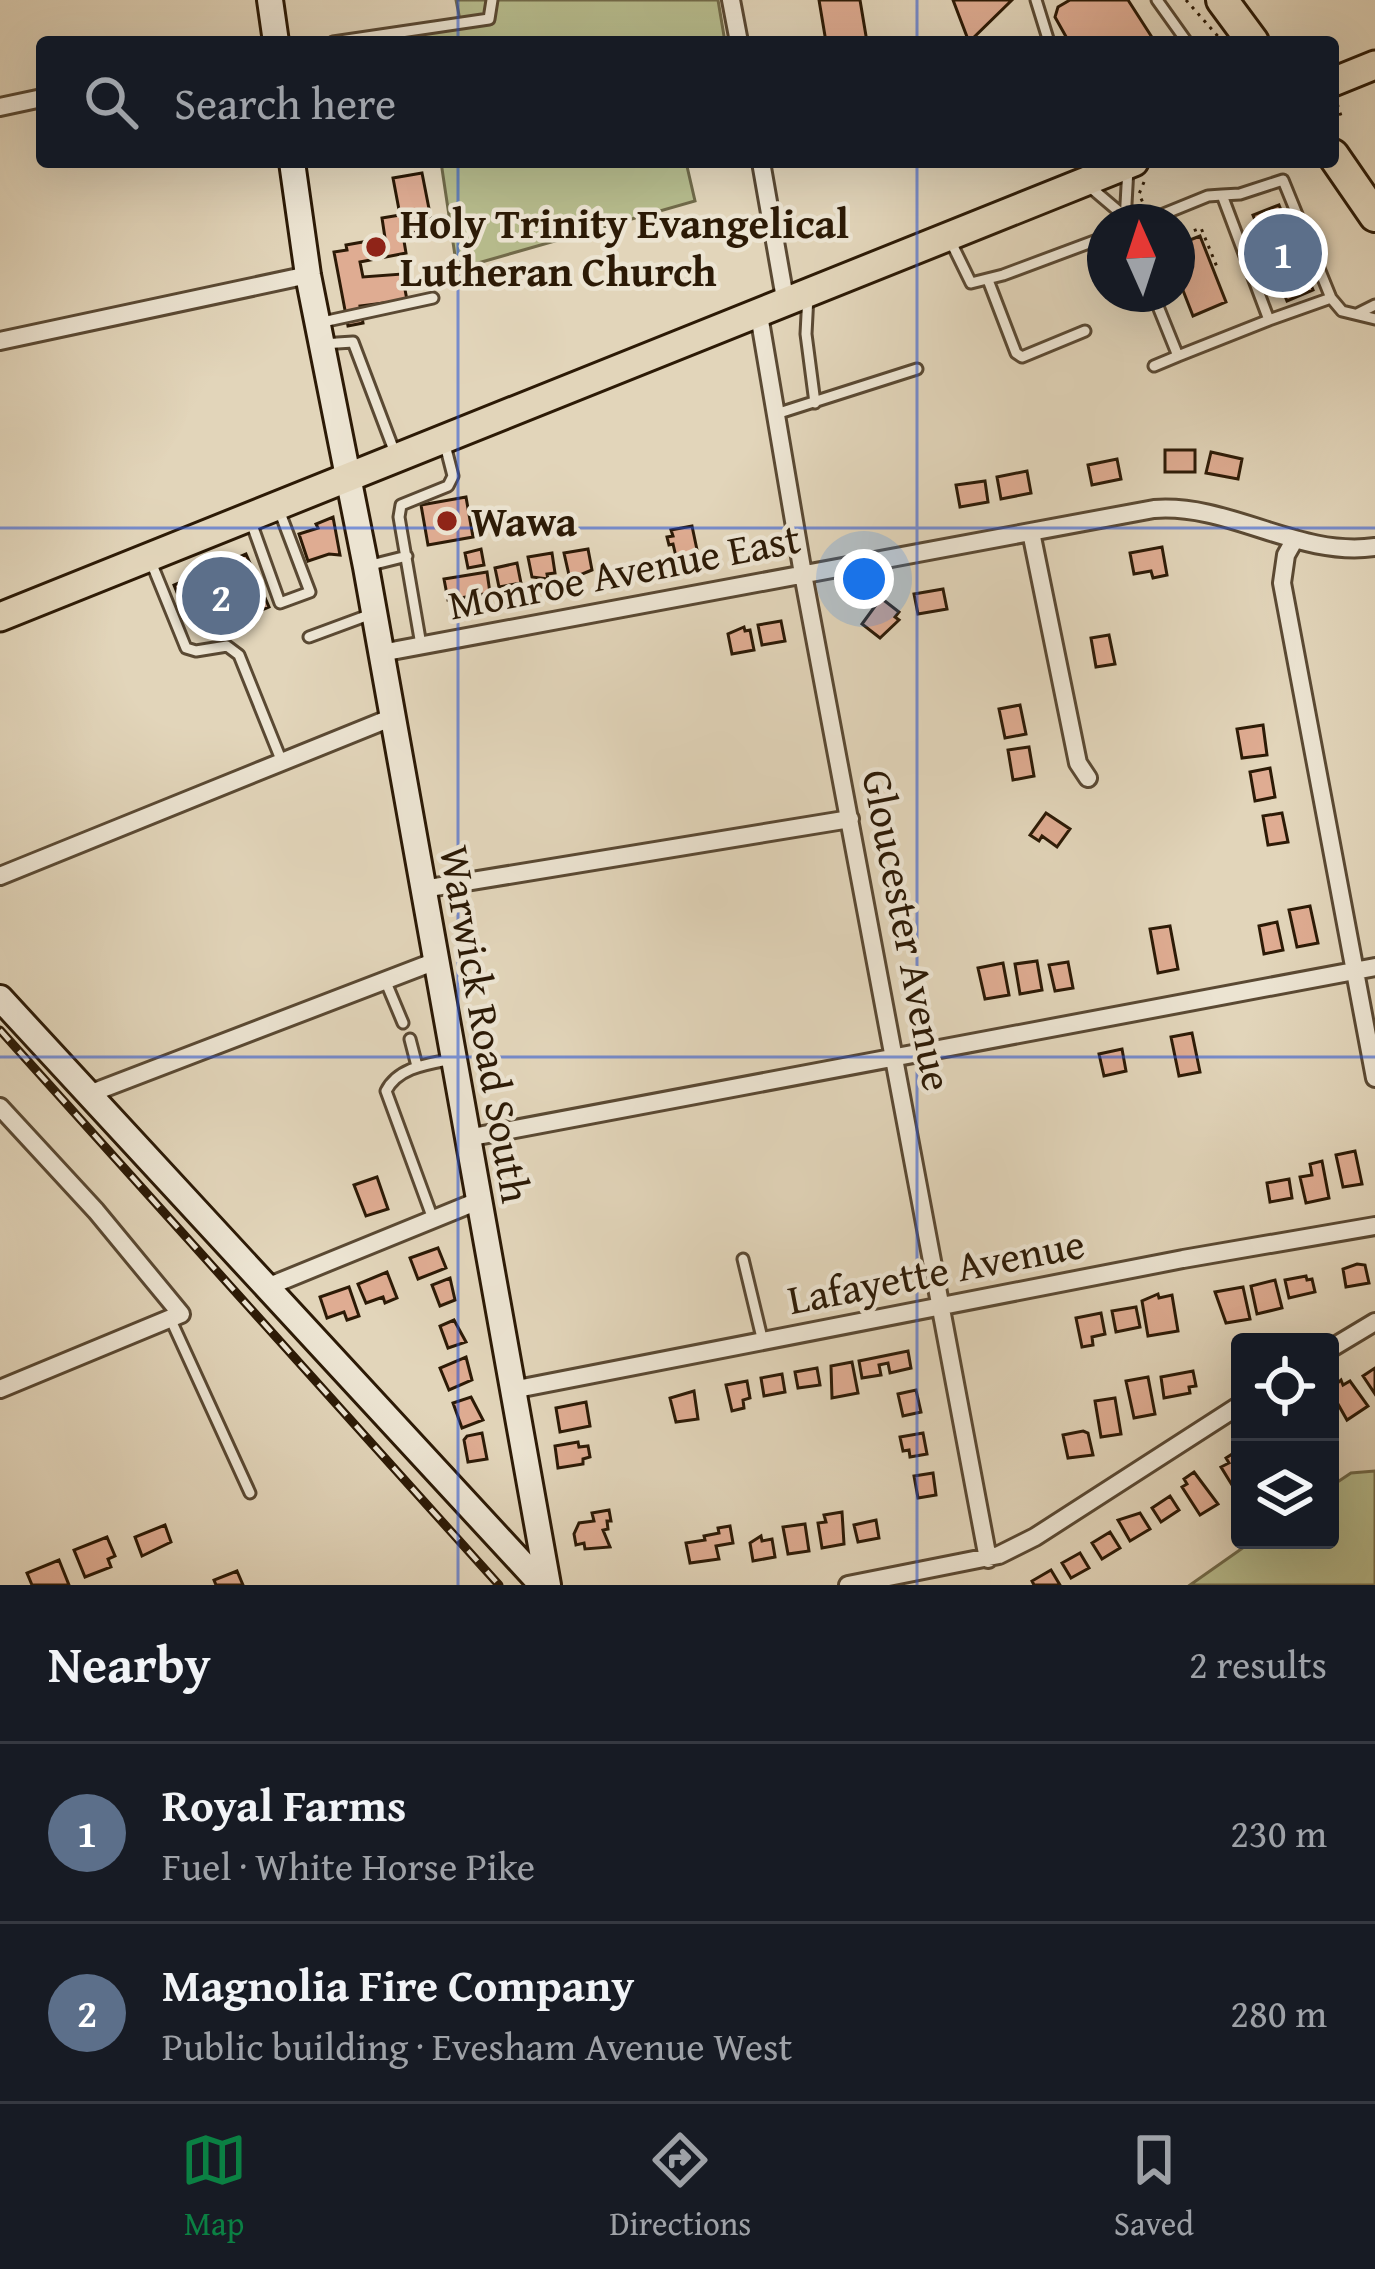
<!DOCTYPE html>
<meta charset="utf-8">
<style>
body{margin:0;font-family:"Gentium Book Plus",serif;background:#242831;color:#f1f3f6}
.controls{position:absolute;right:36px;bottom:36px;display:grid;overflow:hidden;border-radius:12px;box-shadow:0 12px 48px #0002}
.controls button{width:108px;height:108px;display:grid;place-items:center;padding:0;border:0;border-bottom:3px solid #363941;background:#171b24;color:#f1f3f6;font:60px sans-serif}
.compass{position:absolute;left:1087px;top:204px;width:108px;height:108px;border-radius:50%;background:#171b24;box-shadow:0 12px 48px #0002;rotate:357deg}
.you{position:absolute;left:864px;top:579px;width:42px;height:42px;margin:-30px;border:9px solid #fff;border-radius:50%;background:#1a73e8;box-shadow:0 0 0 18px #1a73e833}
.badge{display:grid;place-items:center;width:78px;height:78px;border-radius:50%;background:#0b8043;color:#fff;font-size:39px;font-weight:700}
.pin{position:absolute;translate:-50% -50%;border:6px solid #fff;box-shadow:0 3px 12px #0006}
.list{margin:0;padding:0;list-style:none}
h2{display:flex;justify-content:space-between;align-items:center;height:156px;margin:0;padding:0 48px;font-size:51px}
h2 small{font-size:39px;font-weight:400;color:#9ea1a6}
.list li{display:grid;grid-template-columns:78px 1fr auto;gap:36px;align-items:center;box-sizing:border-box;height:180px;padding:0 48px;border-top:3px solid #363941}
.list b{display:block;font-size:45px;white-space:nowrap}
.list p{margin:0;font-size:39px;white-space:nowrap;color:#9ea1a6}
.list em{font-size:39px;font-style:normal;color:#9ea1a6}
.icon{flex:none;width:66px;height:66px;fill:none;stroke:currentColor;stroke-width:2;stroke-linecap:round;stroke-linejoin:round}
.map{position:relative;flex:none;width:1375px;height:1585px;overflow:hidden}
.search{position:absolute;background:#171b24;box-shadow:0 12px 48px #0002;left:36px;right:36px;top:36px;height:132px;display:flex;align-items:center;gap:30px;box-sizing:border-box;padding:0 42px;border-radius:12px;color:#9ea1a6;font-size:45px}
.sheet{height:516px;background:#171b24}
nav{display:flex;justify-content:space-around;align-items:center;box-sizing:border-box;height:168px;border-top:3px solid #363941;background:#171b24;font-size:33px;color:#9ea1a6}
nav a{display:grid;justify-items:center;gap:6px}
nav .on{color:#0b8043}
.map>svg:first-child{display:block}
</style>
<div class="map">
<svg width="1375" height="1585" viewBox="0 0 1375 1585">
<rect width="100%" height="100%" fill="#e2d5ba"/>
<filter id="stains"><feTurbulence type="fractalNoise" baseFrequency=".00167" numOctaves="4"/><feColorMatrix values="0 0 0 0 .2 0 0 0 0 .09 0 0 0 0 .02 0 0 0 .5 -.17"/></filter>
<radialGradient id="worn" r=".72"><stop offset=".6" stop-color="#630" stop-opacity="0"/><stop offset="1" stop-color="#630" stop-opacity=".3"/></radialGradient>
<path fill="#b7bc8d" stroke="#726b4a" stroke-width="3" d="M456,0H718L725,42H423L422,33L460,20Z
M441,162H686L695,201L457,269Z
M1375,1471V1585H1190L1254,1540H1330V1487L1351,1473Z"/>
<path fill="#dfac92" stroke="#2c1a06" stroke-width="3" d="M819,0H860L867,42H826Z
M953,0H1012L969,42Z
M1070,0H1128L1155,42H1069L1055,17L1058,7Z
M422,173L433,229L403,235L406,253L360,262L363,277L402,274L407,300L360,306L363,323L348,326L334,252L347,250L346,245L385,238L382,218L400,215L393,178Z
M1279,205L1313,290L1287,301L1253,215Z
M1200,236L1226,302L1193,316L1177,275V245Z
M1165,450H1195V472H1165Z
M1211,452L1242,459L1238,479L1206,473Z
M1117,459L1121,479L1092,485L1088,465Z
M1027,471L1031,493L1001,499L997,477Z
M985,481L988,502L960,507L956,485Z
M466,497L473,537L428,545L421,505Z
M333,517L340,555L329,554L308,561L299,534L318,528L316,524Z
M692,526L700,564L678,565L673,544L669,545L667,537L673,536L671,530Z
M1162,547L1167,575L1153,578L1151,571L1134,574L1130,553Z
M481,549L484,565L468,568L465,553Z
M588,549L592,570L575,577L569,575L564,553Z
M552,553L555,573L547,574L548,579L532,577L528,557Z
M246,554L269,607L219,628L215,618L204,623L201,617L189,622L174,585Z
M517,563L521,583L499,587L495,568Z
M487,572L490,593L448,600L444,579Z
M943,589L947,609L918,614L914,594Z
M881,598L899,612L895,617L899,620L880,638L862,624Z
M781,621L785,641L762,645L758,625Z
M744,627L745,631L750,630L754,650L732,654L728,634Z
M1109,635L1115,664L1096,667L1091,638Z
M1020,705L1026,734L1005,738L999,709Z
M1263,725L1267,755L1242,758L1237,729Z
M1029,747L1034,776L1013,780L1008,750Z
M1270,768L1275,797L1255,801L1250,772Z
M1046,813L1070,829L1057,847L1042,836L1039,841L1030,835Z
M1282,813L1288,842L1268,845L1263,816Z
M1310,906L1318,943L1297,947L1289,910Z
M1277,922L1283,950L1264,954L1259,926Z
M1170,926L1178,969L1158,973L1150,929Z
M1037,961L1042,990L1020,994L1015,964Z
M1068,962L1073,988L1055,991L1049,965Z
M1003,963L1009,995L985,999L978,968Z
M1192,1033L1200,1072L1179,1076L1171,1037Z
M1122,1049L1126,1071L1104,1076L1099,1054Z
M1355,1151L1362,1184L1343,1187L1336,1155Z
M1322,1161L1329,1198L1306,1203L1300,1177L1312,1175L1310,1164Z
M377,1177L388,1209L366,1216L354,1185Z
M1289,1179L1292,1198L1270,1202L1267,1183Z
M438,1248L446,1268L418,1279L410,1258Z
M1357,1264L1365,1265L1369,1283L1346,1287L1343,1269Z
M387,1272L397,1298L385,1303L383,1297L366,1303L358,1284Z
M1306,1276L1307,1280L1312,1279L1315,1292L1289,1298L1285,1280Z
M450,1278L455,1300L440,1306L432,1285Z
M1275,1280L1282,1308L1257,1314L1251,1286Z
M349,1287L359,1316L347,1320L344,1312L327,1318L320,1297Z
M1243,1287L1250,1319L1226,1323L1215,1292Z
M1158,1294L1159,1298L1172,1295L1178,1331L1148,1336L1142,1301Z
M1136,1307L1140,1327L1116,1332L1112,1311Z
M1101,1313L1105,1334L1092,1337L1093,1345L1082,1347L1076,1318Z
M454,1320L466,1342L448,1348L440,1326Z
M908,1351L911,1368L890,1373L888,1363L879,1365L881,1375L862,1378L859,1361Z
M466,1357L472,1380L449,1390L440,1368Z
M852,1362L858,1393L832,1398L831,1366Z
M817,1368L820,1385L798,1388L795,1372Z
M1375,1368V1394L1363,1376Z
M1193,1371L1196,1386L1189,1387L1190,1393L1164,1398L1161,1377Z
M782,1374L785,1392L764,1396L761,1378Z
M1148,1377L1155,1414L1134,1418L1126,1381Z
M1341,1380L1343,1385L1350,1381L1368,1406L1347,1420L1330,1390Z
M747,1381L750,1398L743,1400L744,1408L732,1411L726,1385Z
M916,1390L921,1412L903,1416L898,1394Z
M694,1391L698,1419L676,1422L670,1398Z
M471,1397L483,1420L462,1428L453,1403Z
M1115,1398L1121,1434L1101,1437L1095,1401Z
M586,1402L590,1426L560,1432L556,1408Z
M1083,1431L1088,1433L1093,1455L1068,1458L1063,1435Z
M482,1433L487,1459L468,1462L464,1440L467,1436Z
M923,1433L927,1454L910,1457L909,1450L903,1451L900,1437Z
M578,1442L579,1447L588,1446L590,1457L583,1459V1464L558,1468L555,1446Z
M1240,1449V1480L1232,1485L1221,1467L1229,1463L1226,1458Z
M1194,1472L1218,1504L1200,1515L1182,1487L1187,1484L1184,1479Z
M933,1473L936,1495L918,1498L914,1476Z
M1170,1496L1179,1510L1161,1522L1152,1508Z
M609,1510L611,1521H607L608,1529L603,1530L610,1547L585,1549L584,1543L576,1545L574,1534L579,1523L594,1521L592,1513Z
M842,1512L844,1544L822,1548L818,1523L826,1522L824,1515Z
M1140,1513L1150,1529L1130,1541L1118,1520Z
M876,1520L879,1538L858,1542L854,1525Z
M805,1524L809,1551L788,1554L783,1527Z
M165,1525L171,1542L142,1556L135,1537Z
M730,1526L733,1543L716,1546L719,1559L690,1563L686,1543L705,1540L704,1536L719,1533L718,1528Z
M1110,1532L1120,1548L1102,1559L1092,1543Z
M761,1536L762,1541L772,1539L775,1557L753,1561L750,1543Z
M107,1537L115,1556L108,1559L111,1567L85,1577L74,1550Z
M1080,1553L1089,1568L1071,1578L1062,1563Z
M59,1560L69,1585H32L27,1573Z
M1051,1570L1060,1585H1034L1032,1581Z
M237,1571L243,1585H216L214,1580Z"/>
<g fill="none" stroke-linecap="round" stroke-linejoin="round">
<defs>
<path id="lane" d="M1036,0L1049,42
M1157,0L1187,42
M333,42L489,19L492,0
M1090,187L1123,215
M1222,195L1240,194L1283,180L1331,298L1342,311L1375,319
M1125,222L1128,168
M1144,222L1208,196L1222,195L1269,320L1331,298
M951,242L971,283L1003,275L1105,237
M988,280L1016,353L1022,357L1085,331
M1153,294L1178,356L1269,320
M808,295L806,334L815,403
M1357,314L1375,305
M318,323L433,298
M322,344L353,342L395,453
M1154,366L1178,356
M776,414L917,369
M251,522L280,603L310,592L279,510
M151,562L186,648L196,651L227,646L239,655L282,762
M371,565L407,556
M309,637L374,613
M421,645L399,517L401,505L448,486L453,476L444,441
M385,980L403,1023
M410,1039L417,1066
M433,1219L386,1091C398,1067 428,1064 453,1059
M743,1259L763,1342
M170,1318L250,1493"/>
<path id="street" d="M731,0L739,42
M0,107L42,98
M761,162L786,304
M759,315L803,574L988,1559
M0,341L308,275
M1031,532L1078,763L1088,778
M1295,539L1286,555L1282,583L1375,1078
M381,653L1154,509C1230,503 1298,558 1375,547
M0,876L393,717
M423,889L850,819
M89,1094L436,961
M0,1107L96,1211L181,1314L0,1389
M467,1138L1375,967
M267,1287L478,1201
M1330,1349L1375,1322
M512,1390L1183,1259L1375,1226
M848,1585L999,1555L1035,1537L1240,1405"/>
<path id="secondary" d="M270,0L276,42
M292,162L308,275L366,567L548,1585
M0,998L542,1585"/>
<path id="primary" d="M1333,82L1375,65
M0,617L1134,162"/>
<path id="highway" d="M1222,0L1253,42
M1333,155L1375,216"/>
</defs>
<use href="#lane" stroke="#5a4933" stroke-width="15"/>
<use href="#street" stroke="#5a4933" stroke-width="22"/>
<use href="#secondary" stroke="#2c1a06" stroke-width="30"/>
<use href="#primary" stroke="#2c1a06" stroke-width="33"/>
<use href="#highway" stroke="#2c1a06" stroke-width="36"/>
<path stroke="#2c1a06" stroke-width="3" stroke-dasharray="3 6" stroke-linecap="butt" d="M1186,0L1222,41
M1333,119L1341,116L1337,103
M1144,182L1139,194L1145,207
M1177,237L1201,228L1217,267L1213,269"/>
<use href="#lane" stroke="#ece4d2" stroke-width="9"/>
<use href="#street" stroke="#ece4d2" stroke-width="16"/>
<use href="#secondary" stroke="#ece4d2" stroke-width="24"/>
<use href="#primary" stroke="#e2d5ba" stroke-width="27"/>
<use href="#highway" stroke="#e2d5ba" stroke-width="30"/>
<defs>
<path id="rail" d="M0,1030L499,1585"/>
</defs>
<use href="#rail" stroke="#2c1a06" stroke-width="9"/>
<use href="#rail" stroke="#ece4d2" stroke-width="4.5" stroke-dasharray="14" stroke-linecap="butt"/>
</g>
<path fill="none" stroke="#1d4ed8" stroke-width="3" stroke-opacity="0.55" d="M458,0V42M917,0V42M458,162V1585M917,162V1585M0,528H1375M0,1057H1375"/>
<g fill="#8f2418" stroke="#ece4d2" stroke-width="4.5">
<circle cx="376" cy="247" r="12"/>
<circle cx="447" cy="521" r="12"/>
</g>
<g text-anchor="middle" stroke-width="9" stroke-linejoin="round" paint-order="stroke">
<g font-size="42" font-weight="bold" fill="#2c1a06" stroke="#ece4d2" text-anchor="start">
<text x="400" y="238">Holy Trinity Evangelical<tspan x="400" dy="48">Lutheran Church</tspan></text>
<text x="471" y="536">Wawa</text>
</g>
<g font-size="42" fill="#2c1a06" stroke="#ece4d2">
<text transform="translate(624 571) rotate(-11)" y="15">Monroe Avenue East</text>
<text transform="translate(908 930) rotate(79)" y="15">Gloucester Avenue</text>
<text transform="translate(486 1024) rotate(80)" y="15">Warwick Road South</text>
<text transform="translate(936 1271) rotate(-11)" y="15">Lafayette Avenue</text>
</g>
</g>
<rect width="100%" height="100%" filter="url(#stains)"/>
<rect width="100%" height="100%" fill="url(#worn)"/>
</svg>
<div class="controls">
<button><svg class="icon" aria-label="locate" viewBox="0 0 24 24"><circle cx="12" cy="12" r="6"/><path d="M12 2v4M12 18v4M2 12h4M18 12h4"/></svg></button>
<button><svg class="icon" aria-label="layers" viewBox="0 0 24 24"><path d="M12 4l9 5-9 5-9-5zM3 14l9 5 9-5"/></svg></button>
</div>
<svg class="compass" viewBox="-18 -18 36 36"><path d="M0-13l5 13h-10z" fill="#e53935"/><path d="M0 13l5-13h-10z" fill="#9ea1a6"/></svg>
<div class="you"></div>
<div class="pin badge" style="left:1283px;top:253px;background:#5c6f8a">1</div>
<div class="pin badge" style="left:221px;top:596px;background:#5c6f8a">2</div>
<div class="search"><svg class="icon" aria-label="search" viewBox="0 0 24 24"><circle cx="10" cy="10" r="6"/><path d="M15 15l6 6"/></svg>Search here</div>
</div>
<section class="sheet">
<h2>Nearby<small>2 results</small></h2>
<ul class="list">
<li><span class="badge" style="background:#5c6f8a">1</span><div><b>Royal Farms</b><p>Fuel · White Horse Pike</p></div><em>230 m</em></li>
<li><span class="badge" style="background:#5c6f8a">2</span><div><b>Magnolia Fire Company</b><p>Public building · Evesham Avenue West</p></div><em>280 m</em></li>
</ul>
</section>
<nav>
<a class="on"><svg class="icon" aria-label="map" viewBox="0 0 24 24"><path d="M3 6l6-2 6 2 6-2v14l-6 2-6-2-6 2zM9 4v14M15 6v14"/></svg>Map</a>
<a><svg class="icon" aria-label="directions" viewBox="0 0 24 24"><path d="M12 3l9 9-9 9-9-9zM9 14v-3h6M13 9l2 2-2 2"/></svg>Directions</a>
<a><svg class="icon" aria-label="saved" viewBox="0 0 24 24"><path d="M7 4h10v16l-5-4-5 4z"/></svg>Saved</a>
</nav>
